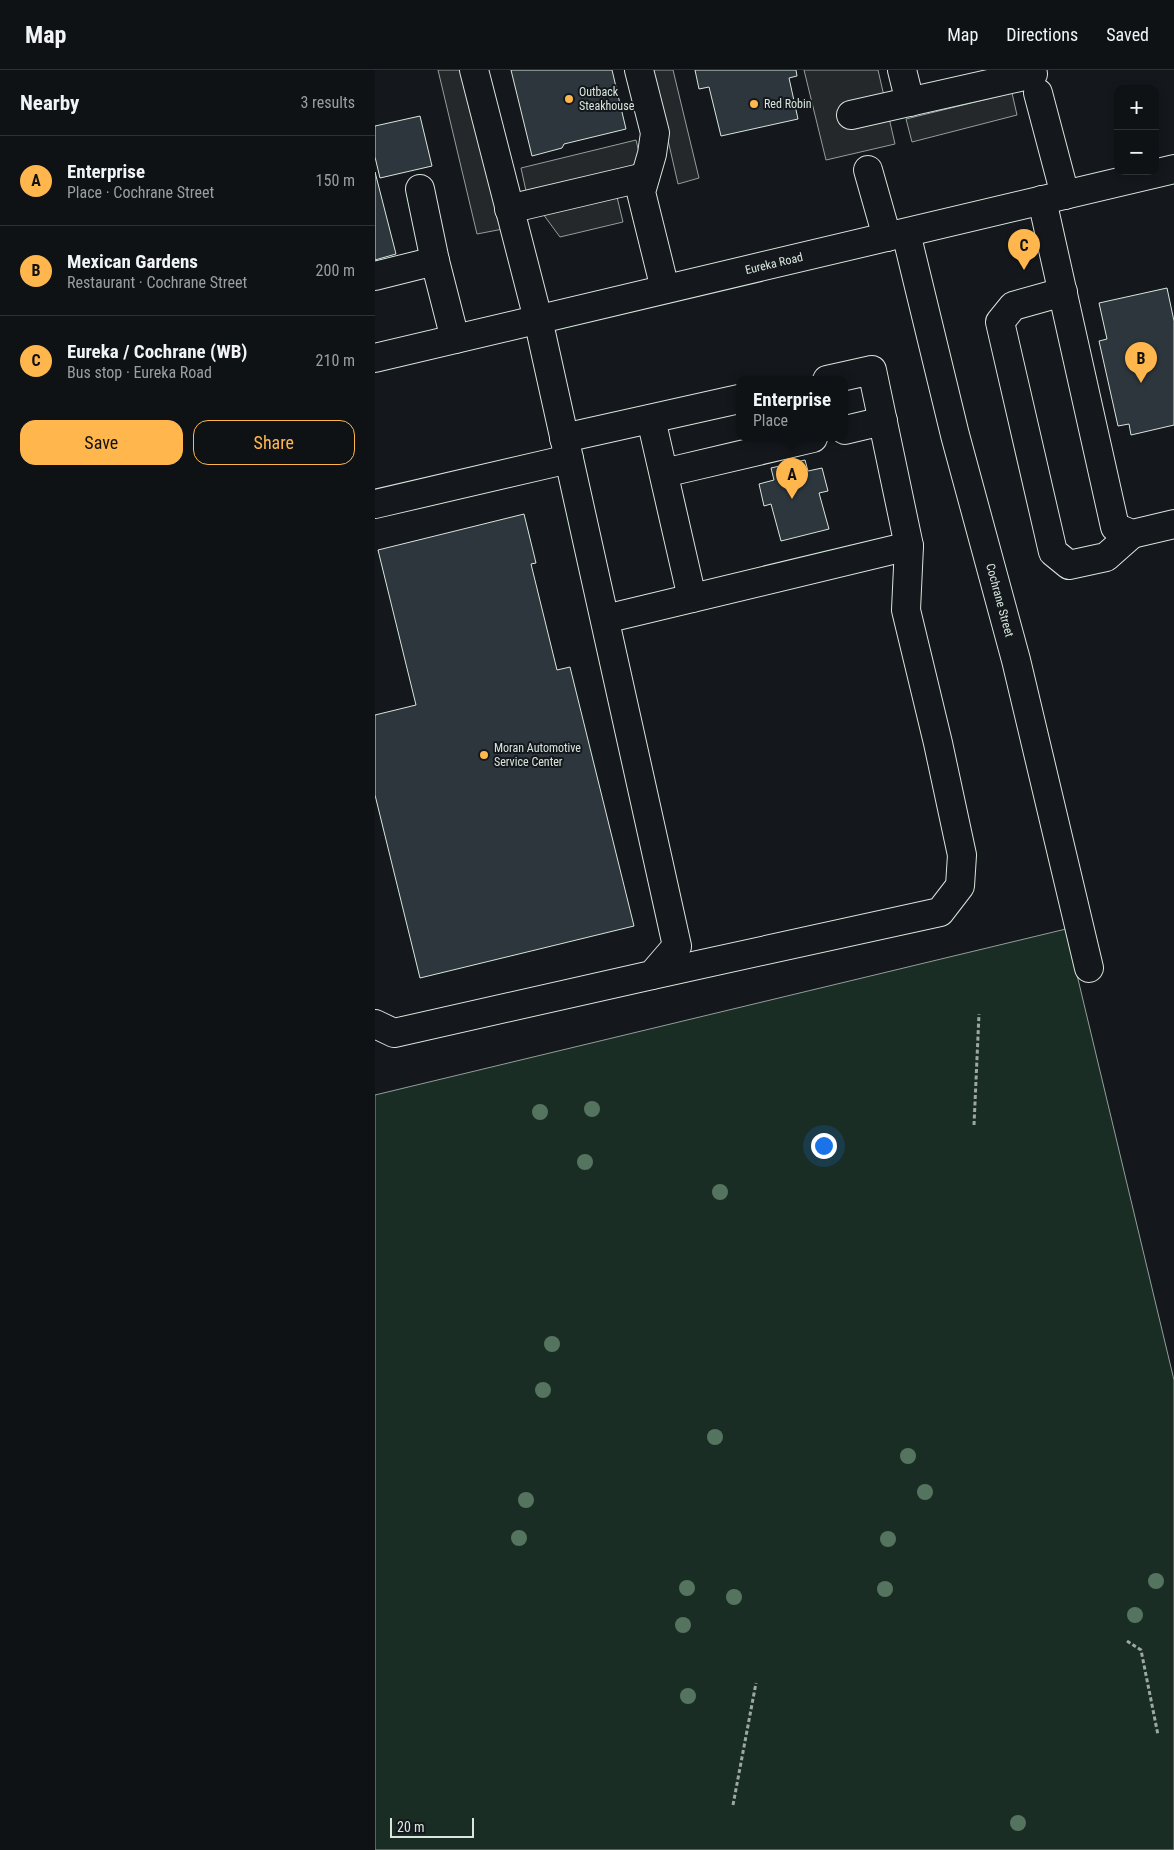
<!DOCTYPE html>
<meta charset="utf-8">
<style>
body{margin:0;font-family:"Roboto Condensed",sans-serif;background:#1d2022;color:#f1f3f6}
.controls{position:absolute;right:15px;top:15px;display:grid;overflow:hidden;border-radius:10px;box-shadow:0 2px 8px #0003}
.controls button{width:45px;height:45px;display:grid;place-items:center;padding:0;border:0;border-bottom:1px solid #2f3234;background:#0f1215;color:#f1f3f6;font:25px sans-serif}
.scale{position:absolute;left:15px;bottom:12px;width:84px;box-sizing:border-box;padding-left:5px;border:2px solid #d8e6dc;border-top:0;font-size:14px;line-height:18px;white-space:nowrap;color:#d8e6dc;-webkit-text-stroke:4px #14181c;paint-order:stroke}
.you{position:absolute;left:448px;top:1075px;width:18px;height:18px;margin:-12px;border:4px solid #fff;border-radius:50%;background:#1a73e8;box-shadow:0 0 0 8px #1a73e833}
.badge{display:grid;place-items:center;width:32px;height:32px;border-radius:50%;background:#ffb74d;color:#111;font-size:16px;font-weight:700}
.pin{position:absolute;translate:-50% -41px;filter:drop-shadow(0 1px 2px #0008)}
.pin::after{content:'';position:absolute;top:26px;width:18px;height:15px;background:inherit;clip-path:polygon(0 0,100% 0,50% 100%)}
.popup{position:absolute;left:361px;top:306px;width:112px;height:65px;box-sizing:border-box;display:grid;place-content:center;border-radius:10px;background:#0f1215;filter:drop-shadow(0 1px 4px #0005);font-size:16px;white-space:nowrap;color:#9b9ea0}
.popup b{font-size:19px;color:#f1f3f6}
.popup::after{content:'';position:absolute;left:50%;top:100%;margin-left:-10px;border:10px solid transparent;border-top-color:#0f1215}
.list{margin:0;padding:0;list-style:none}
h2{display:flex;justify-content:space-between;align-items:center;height:65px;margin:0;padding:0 20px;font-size:21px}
h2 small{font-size:16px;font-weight:400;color:#9b9ea0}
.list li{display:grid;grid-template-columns:32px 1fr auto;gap:15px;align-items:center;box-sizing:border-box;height:90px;padding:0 20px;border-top:1px solid #2f3234}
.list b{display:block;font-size:19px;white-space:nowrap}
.list p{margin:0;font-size:16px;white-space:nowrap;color:#9b9ea0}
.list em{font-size:16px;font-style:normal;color:#9b9ea0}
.actions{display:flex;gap:10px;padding:15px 20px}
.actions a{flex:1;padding:11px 0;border:1px solid #ffb74d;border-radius:15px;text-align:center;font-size:18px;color:#ffb74d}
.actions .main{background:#ffb74d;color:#111}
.map{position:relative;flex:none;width:799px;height:1780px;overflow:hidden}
header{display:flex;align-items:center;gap:30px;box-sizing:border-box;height:70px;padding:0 25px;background:#0f1215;border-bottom:1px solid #2f3234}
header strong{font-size:24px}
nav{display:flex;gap:28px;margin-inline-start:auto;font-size:18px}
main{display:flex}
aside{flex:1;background:#0f1215}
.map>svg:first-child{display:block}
</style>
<header>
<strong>Map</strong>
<nav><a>Map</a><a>Directions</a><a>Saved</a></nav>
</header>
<main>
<aside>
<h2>Nearby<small>3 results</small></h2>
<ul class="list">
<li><span class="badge">A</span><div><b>Enterprise</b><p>Place · Cochrane Street</p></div><em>150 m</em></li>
<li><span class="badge">B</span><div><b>Mexican Gardens</b><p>Restaurant · Cochrane Street</p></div><em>200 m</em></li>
<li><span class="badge">C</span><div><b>Eureka / Cochrane (WB)</b><p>Bus stop · Eureka Road</p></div><em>210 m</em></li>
</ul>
<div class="actions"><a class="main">Save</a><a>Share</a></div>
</aside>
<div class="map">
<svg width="799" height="1780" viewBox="0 0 799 1780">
<rect width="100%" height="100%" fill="#14181c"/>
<path fill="#1a2d24" stroke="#939e99" d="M691,859L799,1310V1780H0V1025Z"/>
<path fill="#24282b" stroke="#939e99" d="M63,0H88L128,159L102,164Z
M277,0H298L324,108L303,114Z
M429,0H503L520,74L451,90Z
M637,23L642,45L537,72L531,49Z
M261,70L267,95L236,102L248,152L185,167L151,121L146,98Z"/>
<path fill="#2c363c" stroke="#d8e6dc" d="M136,0H237L251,59L189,74L187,78L157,86Z
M320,0H421L422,6L414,8L423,49L346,66L334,17L324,19Z
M45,46L57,96L5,108L0,87V56Z
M0,102L21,184L0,190Z
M792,218L799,251V355L756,365L754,354L743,356L724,271L732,269L724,233Z
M430,390L433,401L447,398L453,421L444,423L454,459L406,471L396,434L389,436L384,414L399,410L396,398Z
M149,444L161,493L156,494L182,600L195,597L259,856L45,908L0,725V645L41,635L3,480Z"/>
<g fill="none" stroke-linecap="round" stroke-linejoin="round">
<defs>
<g id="minor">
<path d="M264,0L280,63L277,84L266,122L290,219"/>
<path d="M527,0L535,32"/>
<path d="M663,23L690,125"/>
<path d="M476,45L658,4"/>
<path d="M493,100L512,167"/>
<path d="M45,119L60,191L80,269"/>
<path d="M667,130L740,457L757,464L799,454"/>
<path d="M134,139L270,107"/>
<path id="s1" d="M531,163L580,365L641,590L714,898"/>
<path d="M0,206L60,191"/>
<path d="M688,222L638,236L625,252L678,482L694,495L731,487L757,464"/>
<path d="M452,310L497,300L534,476"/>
<path d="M276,349L317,528"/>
<path d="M470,360L508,351"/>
<path d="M189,368L364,329"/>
<path d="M289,403L438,368"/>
<path d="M0,434L194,389"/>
<path d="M230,549L534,476L531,540L563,673L587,785L585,816L565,842L277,905"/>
<path d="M0,954L19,963L277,905L302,876L163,249L99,0"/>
</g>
<g id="major">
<path id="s2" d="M0,288L799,99"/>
</g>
</defs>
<use href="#minor" stroke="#d8e6dc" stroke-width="30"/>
<use href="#major" stroke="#d8e6dc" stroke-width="30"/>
<path stroke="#9da8a2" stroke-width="3" stroke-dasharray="4 2.5" stroke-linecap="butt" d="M599,1055L604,944
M752,1571L766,1580L783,1665
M358,1735L381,1613"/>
<use href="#minor" stroke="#14181c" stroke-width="28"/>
<use href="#major" stroke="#14181c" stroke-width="28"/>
</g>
<g fill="#55745f">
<circle cx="217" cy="1039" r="8"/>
<circle cx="165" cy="1042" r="8"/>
<circle cx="210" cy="1092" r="8"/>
<circle cx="345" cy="1122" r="8"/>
<circle cx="177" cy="1274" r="8"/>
<circle cx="168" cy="1320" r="8"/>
<circle cx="340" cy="1367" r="8"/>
<circle cx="533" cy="1386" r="8"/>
<circle cx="550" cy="1422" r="8"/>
<circle cx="151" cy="1430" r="8"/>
<circle cx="144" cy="1468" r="8"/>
<circle cx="513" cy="1469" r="8"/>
<circle cx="781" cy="1511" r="8"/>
<circle cx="312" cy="1518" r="8"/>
<circle cx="510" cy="1519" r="8"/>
<circle cx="359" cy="1527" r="8"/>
<circle cx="760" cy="1545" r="8"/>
<circle cx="308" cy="1555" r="8"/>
<circle cx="313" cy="1626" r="8"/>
<circle cx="643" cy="1753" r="8"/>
</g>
<g fill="#ffb74d" stroke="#14181c" stroke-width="2">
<circle cx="194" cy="29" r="5"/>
<circle cx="379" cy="34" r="5"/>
<circle cx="109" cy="685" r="5"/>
</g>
<g text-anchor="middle" stroke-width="4" stroke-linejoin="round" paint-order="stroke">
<g font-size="12" fill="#d8e6dc" stroke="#14181c" text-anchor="start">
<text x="204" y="26">Outback<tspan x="204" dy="14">Steakhouse</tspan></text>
<text x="389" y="38">Red Robin</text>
<text x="119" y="682">Moran Automotive<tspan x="119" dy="14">Service Center</tspan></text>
</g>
<g font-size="12" fill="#d8e6dc" stroke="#14181c">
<text dy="4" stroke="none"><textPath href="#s2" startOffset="410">Eureka Road</textPath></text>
<text dy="4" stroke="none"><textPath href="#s1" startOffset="379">Cochrane Street</textPath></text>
</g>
</g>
</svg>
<div class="controls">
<button>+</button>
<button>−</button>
</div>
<div class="scale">20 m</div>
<div class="you"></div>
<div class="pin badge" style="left:417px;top:429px">A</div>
<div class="popup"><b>Enterprise</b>Place</div>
<div class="pin badge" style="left:766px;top:313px">B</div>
<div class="pin badge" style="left:649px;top:200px">C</div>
</div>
</main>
